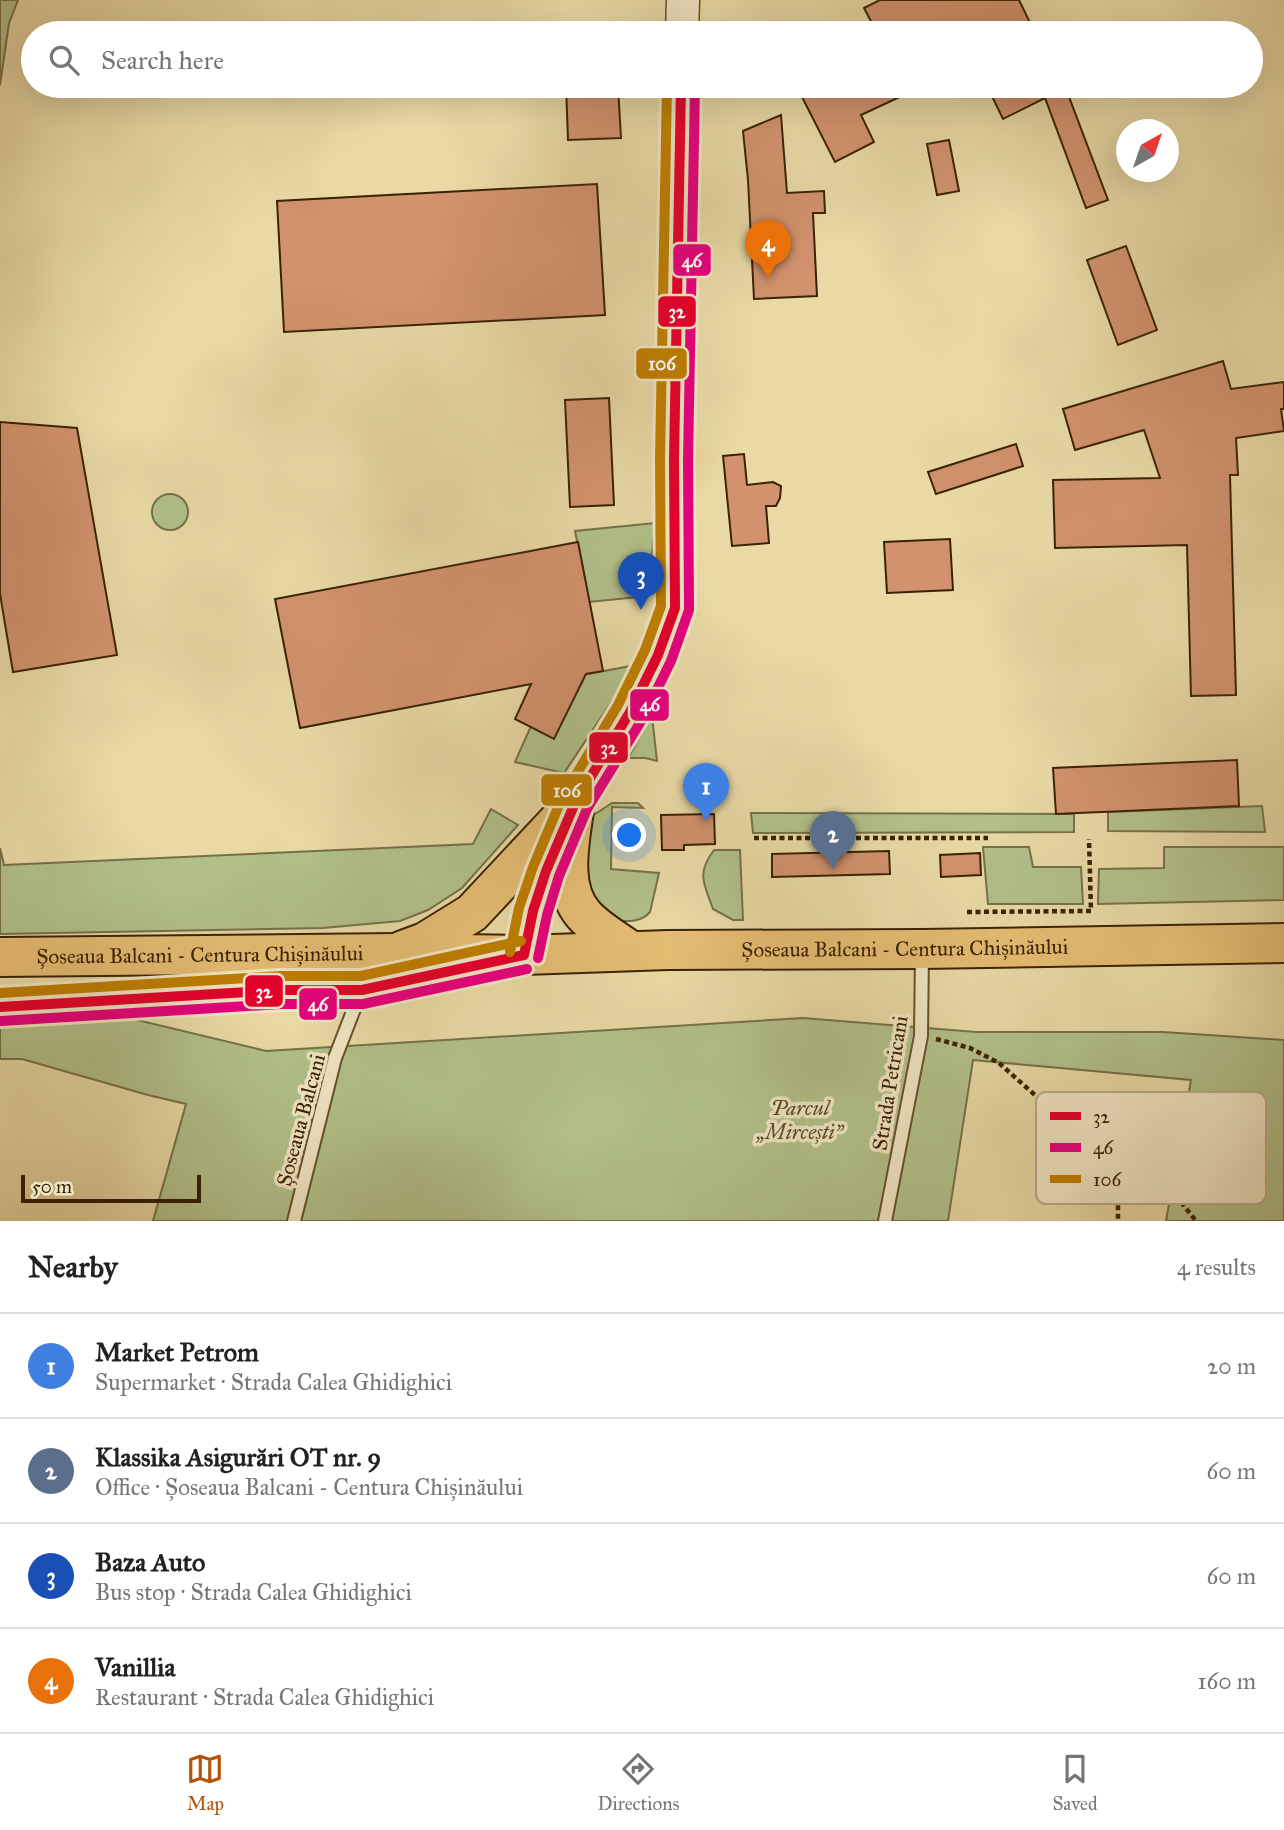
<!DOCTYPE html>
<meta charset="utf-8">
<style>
body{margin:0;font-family:"IM FELL Great Primer",serif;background:#f6f6f6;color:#222}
.compass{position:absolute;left:1116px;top:119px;width:63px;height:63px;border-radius:50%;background:#fff;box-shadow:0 7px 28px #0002;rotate:40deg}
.scale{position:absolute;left:21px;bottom:18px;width:180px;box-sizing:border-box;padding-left:7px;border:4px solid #3b2203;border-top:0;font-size:19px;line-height:24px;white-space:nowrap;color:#3b2203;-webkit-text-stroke:5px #f0e6c4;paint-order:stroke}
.you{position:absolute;left:630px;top:836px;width:24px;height:24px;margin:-18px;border:5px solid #fff;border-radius:50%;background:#1a73e8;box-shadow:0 0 0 10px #1a73e833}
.badge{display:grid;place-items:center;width:46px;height:46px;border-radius:50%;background:#b45309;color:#fff;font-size:23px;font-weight:700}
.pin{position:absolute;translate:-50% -58px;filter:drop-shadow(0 2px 4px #0008)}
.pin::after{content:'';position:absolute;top:37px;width:24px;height:21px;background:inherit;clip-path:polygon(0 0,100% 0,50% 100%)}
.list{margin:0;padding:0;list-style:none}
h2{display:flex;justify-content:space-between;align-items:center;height:91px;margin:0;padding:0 28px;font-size:30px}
h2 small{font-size:23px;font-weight:400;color:#767676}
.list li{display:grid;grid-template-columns:46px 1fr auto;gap:21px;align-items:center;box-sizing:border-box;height:105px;padding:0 28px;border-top:2px solid #e0e0e0}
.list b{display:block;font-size:26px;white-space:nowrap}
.list p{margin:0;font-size:23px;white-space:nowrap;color:#767676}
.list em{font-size:23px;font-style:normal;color:#767676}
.icon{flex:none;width:38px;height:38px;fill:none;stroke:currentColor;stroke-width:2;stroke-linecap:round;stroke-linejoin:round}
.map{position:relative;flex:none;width:1284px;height:1221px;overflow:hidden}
.search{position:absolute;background:#fff;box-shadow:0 7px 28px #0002;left:21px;right:21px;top:21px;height:77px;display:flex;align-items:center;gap:18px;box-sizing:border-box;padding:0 24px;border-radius:38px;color:#767676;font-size:26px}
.sheet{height:511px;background:#fff}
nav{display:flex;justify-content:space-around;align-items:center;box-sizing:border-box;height:98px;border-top:2px solid #e0e0e0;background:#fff;font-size:19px;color:#767676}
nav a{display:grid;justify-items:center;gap:4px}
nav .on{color:#b45309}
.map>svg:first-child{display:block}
</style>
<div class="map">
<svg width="1284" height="1221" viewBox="0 0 1284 1221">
<rect width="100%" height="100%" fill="#e8d9a5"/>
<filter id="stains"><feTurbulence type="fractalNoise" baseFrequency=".00286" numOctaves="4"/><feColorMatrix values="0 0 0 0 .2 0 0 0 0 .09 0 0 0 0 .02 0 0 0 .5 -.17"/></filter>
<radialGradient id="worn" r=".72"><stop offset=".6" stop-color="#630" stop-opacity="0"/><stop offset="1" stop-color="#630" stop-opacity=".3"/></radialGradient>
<path fill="#b1c08a" stroke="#767146" stroke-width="2" d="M0,0H18L9,23L0,85Z
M152 512a18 18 0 1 1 36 0a18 18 0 1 1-36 0Z
M655,523L648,596L589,602L575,531Z
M636,665L564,773L515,762L551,681Z
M652,716L657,761L645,758H628Z
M612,803H638L643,808L612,807L611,869L659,873L650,912C641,923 626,921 613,921L578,879L592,816Z
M1262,806L1265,832L1108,831V812Z
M491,809L518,825L462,888L428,910L400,921L323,928L0,934V848L4,865L473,844Z
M751,813L1074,814V832L753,833Z
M983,847H1029L1033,867H1081L1083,904H988Z
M1164,847H1284V900L1098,904L1099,869L1164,868Z
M714,850H740L743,920H733L713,909C704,883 696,874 714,850Z
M108,1013L266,1051L803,1018L976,1032H1163L1284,1040V1221H1166L1191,1080L973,1060L948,1221H153L186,1104L148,1095L22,1059H0V1019Z"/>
<path fill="#d1926d" stroke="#3b2203" stroke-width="2" d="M880,0H1019L1035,33H877L864,8Z
M566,86H618L621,138L568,140Z
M821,86H923L861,115L874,142L835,162L801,95Z
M987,86H1072L1062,90L1066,89L1108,200L1086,208L1045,98L1003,119Z
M781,115L787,193L824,191L825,213H813L817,296L754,299L748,180L743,131Z
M949,140L959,191L937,195L927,144Z
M597,184L605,315L284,332L277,201Z
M1126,246L1157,330L1118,345L1087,260Z
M1223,361L1231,389L1284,382V409H1281L1284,431L1236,438L1238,475H1230L1236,695L1191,696L1187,545L1055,548L1053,480L1160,478L1144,430L1075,450L1063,409Z
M609,398L614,505L570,507L565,400Z
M0,422L77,428L117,655L13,672L0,594Z
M1016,444L1023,466L936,494L928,472Z
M744,454L747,485L773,482L781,486L780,498L776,506H766L769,543L732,546L723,456Z
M950,539L953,590L887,593L884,542Z
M578,542L603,671L586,674L554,739L515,719L531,684L300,728L275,599Z
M1237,760L1239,806L1056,814L1053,768Z
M714,814L715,844L684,845V850H662L661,815Z
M889,851L890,874L772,877V854Z
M980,853L981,875L941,877L940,855Z"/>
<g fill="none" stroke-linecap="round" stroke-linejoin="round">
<defs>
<path id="service" d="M294,1221L335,1058L359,996
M885,1221L921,1036L922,952"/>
<path id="tertiary" d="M682,33L683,0
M524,955L533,911L546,871L575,803L630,712L658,655L675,608L674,459L681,86"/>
<g id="trunk">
<path d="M575,803C571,837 558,886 584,915C596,929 616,940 631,951"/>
<path d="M403,950L425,942L472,913L575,803"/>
<path id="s1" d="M0,957L395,953L524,955L668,950L922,949L1284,943"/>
<path d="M0,1007L282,990H362L457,969"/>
</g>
</defs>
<use href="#service" stroke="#66502c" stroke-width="16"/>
<use href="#tertiary" stroke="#66502c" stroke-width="35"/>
<use href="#trunk" stroke="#3b2203" stroke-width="42"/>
<path stroke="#3b2203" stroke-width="4.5" stroke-dasharray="5 3.5" stroke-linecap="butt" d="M754,838H988
M967,912L1091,911L1089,839
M936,1039L970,1048L999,1063L1045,1104L1095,1139L1114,1164L1118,1183V1221
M1115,1165L1177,1197L1196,1221"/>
<use href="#service" stroke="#f0e6c4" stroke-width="12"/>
<use href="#tertiary" stroke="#f0e6c4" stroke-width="32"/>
<use href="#trunk" stroke="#e4bc72" stroke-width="38"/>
<defs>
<path id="bus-1" d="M524,955L533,911L546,871L575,803L630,712L658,655L675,608L674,459L681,86
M0,1007L282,990H362L524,955"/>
<path id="bus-2" d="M538,958L547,915L559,876L587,809L643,718L671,661L689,610L688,459L695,86
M1,1021L282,1004H363L527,969"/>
<path id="bus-3" d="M510,952L519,908L533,867L562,798L618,705L645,650L661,606L660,459L667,86
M0,993L281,976H361L521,941"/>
</defs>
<use href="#bus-1" stroke="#f0e6c4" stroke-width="16"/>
<use href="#bus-2" stroke="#f0e6c4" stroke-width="16"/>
<use href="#bus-3" stroke="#f0e6c4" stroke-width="16"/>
<use href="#bus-1" stroke="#e4002b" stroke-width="10"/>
<use href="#bus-2" stroke="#e5007d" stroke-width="10"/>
<use href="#bus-3" stroke="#bf7e01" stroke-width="10"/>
</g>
<g text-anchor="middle" stroke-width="7" stroke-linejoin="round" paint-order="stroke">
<g font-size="21" fill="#3b2203" stroke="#f0e6c4">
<text dy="7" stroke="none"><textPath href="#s1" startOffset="905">Șoseaua Balcani - Centura Chișinăului</textPath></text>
<text dy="7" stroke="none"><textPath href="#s1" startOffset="200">Șoseaua Balcani - Centura Chișinăului</textPath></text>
<text transform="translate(890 1083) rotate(-81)" y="7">Strada Petricani</text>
<text transform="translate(301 1120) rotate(-75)" y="7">Șoseaua Balcani</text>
</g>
<g font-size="21" font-style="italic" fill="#584a25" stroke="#f0e6c4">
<text x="800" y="1115">Parcul<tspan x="800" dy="24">„Mircești”</tspan></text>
</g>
</g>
<rect x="1036" y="1092" width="230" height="112" rx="10" fill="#f0e6c4" stroke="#baab8a" stroke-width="2"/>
<rect x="1050" y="1112" width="31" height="8" fill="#e4002b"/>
<rect x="1050" y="1143" width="31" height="9" fill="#e5007d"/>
<rect x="1050" y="1175" width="31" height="8" fill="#bf7e01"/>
<g font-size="19" fill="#3b2203">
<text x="1093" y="1123">32</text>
<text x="1093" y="1154">46</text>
<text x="1093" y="1186">106</text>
</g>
<g stroke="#f0e6c4" stroke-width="2.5">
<rect x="672" y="243" width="40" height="34" rx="7" fill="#e5007d"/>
<rect x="657" y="295" width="40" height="33" rx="7" fill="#e4002b"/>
<rect x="635" y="347" width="53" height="33" rx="7" fill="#bf7e01"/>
<rect x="629" y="688" width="41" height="34" rx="7" fill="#e5007d"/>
<rect x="588" y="731" width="41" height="33" rx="7" fill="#e4002b"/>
<rect x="540" y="773" width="53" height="34" rx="7" fill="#bf7e01"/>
<rect x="244" y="974" width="40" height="34" rx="7" fill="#e4002b"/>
<rect x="298" y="987" width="40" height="34" rx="7" fill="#e5007d"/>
</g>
<g font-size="19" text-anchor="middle" font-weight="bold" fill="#fff">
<text x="692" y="267">46</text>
<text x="677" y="318">32</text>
<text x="662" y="370">106</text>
<text x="650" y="711">46</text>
<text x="609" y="754">32</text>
<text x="567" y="797">106</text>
<text x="264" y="998">32</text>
<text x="318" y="1011">46</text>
</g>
<rect width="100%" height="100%" filter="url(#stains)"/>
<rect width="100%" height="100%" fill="url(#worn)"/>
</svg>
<svg class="compass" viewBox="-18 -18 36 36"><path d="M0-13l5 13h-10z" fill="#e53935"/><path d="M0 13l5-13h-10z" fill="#767676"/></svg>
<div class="scale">50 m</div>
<div class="you"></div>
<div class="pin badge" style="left:706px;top:821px;background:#3f7fe0">1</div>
<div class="pin badge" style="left:833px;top:869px;background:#5c6f8a">2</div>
<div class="pin badge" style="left:641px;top:610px;background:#1a4fb4">3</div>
<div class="pin badge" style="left:768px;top:278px;background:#e8710a">4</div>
<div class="search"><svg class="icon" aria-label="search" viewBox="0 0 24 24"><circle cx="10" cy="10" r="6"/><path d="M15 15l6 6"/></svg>Search here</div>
</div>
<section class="sheet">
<h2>Nearby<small>4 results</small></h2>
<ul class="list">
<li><span class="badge" style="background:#3f7fe0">1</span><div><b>Market Petrom</b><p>Supermarket · Strada Calea Ghidighici</p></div><em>20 m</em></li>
<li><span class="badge" style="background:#5c6f8a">2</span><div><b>Klassika Asigurări OT nr. 9</b><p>Office · Șoseaua Balcani - Centura Chișinăului</p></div><em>60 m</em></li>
<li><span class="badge" style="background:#1a4fb4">3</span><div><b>Baza Auto</b><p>Bus stop · Strada Calea Ghidighici</p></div><em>60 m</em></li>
<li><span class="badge" style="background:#e8710a">4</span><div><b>Vanillia</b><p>Restaurant · Strada Calea Ghidighici</p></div><em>160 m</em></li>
</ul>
</section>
<nav>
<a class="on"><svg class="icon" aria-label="map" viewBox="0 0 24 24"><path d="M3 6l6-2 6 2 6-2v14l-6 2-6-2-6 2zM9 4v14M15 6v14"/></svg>Map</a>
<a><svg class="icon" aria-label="directions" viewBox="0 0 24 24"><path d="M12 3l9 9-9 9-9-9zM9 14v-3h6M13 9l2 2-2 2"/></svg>Directions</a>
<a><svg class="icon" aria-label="saved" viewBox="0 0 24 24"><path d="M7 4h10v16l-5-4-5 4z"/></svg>Saved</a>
</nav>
